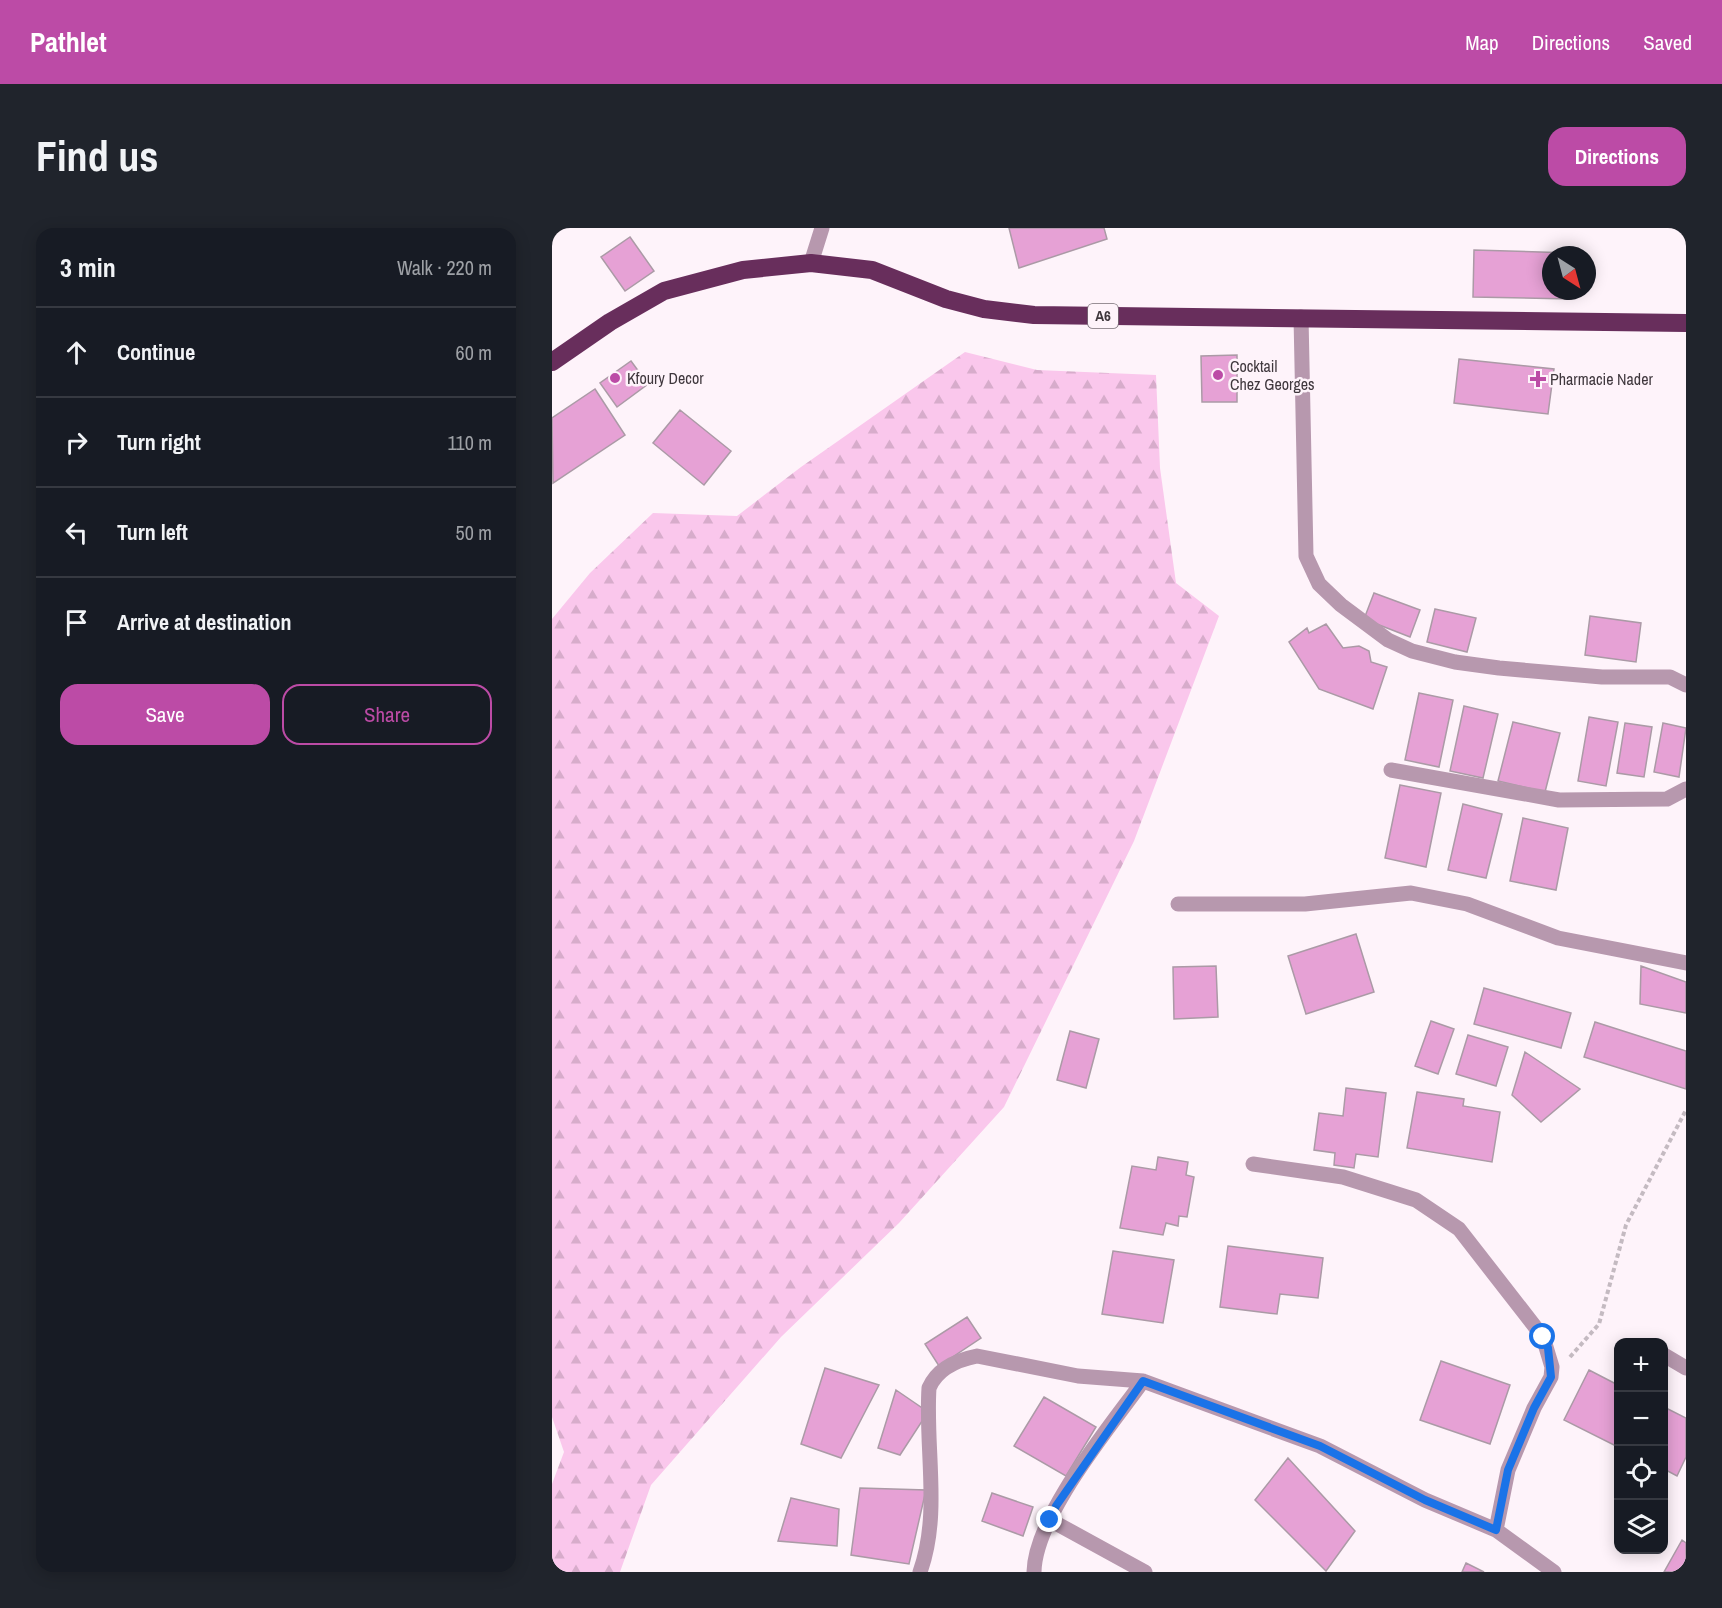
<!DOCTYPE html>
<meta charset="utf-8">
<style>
body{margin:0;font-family:"Archivo Narrow",sans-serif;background:#20242c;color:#f1f3f6}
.controls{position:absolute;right:18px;bottom:18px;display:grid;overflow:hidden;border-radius:12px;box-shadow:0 3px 15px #0003}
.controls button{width:54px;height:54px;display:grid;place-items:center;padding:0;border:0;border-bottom:2px solid #363941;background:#171b24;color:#f1f3f6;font:30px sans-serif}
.compass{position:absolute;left:990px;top:18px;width:54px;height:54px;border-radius:50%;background:#171b24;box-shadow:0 3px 15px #0003;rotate:144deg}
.stop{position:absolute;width:18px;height:18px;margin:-14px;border:4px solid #1a73e8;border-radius:50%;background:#fff}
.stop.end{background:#1a73e8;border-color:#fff;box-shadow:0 2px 6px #0008}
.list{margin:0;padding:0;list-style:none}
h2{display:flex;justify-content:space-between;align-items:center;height:78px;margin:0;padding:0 24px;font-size:26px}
h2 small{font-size:20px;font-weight:400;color:#9ea1a6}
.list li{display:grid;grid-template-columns:39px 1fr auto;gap:18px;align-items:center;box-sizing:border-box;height:90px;padding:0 24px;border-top:2px solid #363941}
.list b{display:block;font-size:22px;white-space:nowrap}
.list em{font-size:20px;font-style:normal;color:#9ea1a6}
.actions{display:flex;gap:12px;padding:18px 24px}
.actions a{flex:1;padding:14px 0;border:2px solid #bc4ba6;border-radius:18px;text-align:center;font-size:21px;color:#bc4ba6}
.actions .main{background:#bc4ba6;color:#fff}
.icon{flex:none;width:33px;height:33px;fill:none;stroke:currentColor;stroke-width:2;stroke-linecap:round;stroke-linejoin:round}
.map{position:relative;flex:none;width:1134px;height:1344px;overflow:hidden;border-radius:18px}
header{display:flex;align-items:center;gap:36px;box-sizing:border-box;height:84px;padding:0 30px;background:#bc4ba6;color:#fff}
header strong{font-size:28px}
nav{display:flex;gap:33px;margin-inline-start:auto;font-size:21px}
.intro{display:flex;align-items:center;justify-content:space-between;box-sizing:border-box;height:144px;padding:0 36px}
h1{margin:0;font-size:42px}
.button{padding:15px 27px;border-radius:18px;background:#bc4ba6;color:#fff;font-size:21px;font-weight:700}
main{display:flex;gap:36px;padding:0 36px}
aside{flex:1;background:#171b24;border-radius:18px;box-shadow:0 3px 15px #0003}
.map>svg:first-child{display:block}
</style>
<header>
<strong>Pathlet</strong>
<nav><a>Map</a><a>Directions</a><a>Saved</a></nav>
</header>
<div class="intro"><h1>Find us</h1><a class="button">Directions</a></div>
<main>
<aside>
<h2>3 min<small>Walk · 220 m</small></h2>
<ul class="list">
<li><svg class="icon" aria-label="ahead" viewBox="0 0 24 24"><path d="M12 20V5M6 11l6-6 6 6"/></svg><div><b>Continue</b></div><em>60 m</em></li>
<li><svg class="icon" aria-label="right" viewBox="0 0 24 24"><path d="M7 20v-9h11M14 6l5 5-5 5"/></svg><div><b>Turn right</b></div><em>110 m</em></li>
<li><svg class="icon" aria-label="left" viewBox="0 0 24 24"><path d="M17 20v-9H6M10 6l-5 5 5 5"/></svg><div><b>Turn left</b></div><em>50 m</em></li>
<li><svg class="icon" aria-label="arrive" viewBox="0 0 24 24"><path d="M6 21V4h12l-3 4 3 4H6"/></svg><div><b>Arrive at destination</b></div></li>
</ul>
<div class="actions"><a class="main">Save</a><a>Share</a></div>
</aside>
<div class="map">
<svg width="1134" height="1344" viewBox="0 0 1134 1344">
<defs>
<pattern id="forest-firs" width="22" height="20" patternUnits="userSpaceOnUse" patternTransform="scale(1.5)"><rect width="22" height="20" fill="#fac7ec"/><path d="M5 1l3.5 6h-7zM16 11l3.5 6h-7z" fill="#d7accb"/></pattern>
</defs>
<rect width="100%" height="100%" fill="#fef3fa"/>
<path fill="url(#forest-firs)" d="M413,124L485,142L604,147L608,240L624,355L667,388L582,613L452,879L347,995L229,1109L99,1257L68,1344H0V1256L12,1224L0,1189V391L38,345L101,285L185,288L249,239Z"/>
<path fill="#e6a1d5" stroke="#ab9aa6" stroke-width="1.5" d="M457,0H552L555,11L467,40Z
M78,9L102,43L73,63L49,29Z
M922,22L1020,25L999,27V63H1019V71L921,69Z
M685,127V174H650L649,128Z
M907,131L1002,141L996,186L902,175Z
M79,133L96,156L65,179L48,155Z
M43,161L73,207L1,255L0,190Z
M128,182L179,223L152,257L101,215Z
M822,365L868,382L858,409L812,391Z
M883,381L924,390L915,424L875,414Z
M1038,388L1089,395L1084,434L1033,427Z
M774,396L791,420L807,418L817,423L819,434L835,439L821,481L767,461L737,414L755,400L757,405Z
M867,465L901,472L887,539L853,532Z
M912,478L946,486L931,550L898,543Z
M1037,489L1066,494L1054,558L1026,553Z
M961,494L1008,505L993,564L946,553Z
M1073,495L1100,499L1092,549L1065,545Z
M1111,495L1134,500L1127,549L1102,544Z
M848,557L889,565L874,639L833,630Z
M911,576L950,586L934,650L896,642Z
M971,590L1016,600L1004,662L958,653Z
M804,706L822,764L754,786L736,728Z
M664,738L666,789L622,791L621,739Z
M1089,738L1134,754V785L1088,776Z
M932,760L1019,785L1009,820L922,796Z
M879,793L902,801L886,846L863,838Z
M1043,794L1134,823V861L1032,829Z
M518,803L547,811L534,860L505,852Z
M916,807L956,819L944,858L904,846Z
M973,824L1028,861L989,894L960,867Z
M794,860L834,865L826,929L804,926L802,940L782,937L783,925L762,922L767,885L791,888Z
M865,864L912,871L911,878L948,884L940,934L855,920Z
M606,929L636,934L634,947L642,949L635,989L627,988L626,998L614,995L611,1007L568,1000L580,938L604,942Z
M676,1018L771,1030L766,1070L728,1066L725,1086L668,1079Z
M561,1023L622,1032L611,1095L550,1086Z
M415,1089L429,1110L387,1138L373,1116Z
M889,1133L958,1157L938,1216L868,1192Z
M273,1140L327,1157L289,1230L249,1216Z
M1037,1142L1066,1157V1219L1012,1192Z
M344,1162L376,1184L348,1227L326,1220Z
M492,1169L544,1199L514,1248L462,1218Z
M1112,1179L1134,1190V1229L1125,1248L1112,1241Z
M736,1230L803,1303L774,1343L703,1272Z
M308,1260L374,1262L357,1336L299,1327Z
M440,1265L481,1279L471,1308L430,1293Z
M239,1270L287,1281L285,1318L226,1313Z
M1130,1312L1134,1315V1344H1112Z
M914,1335L932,1344H910Z"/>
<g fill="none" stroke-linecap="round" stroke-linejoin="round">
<path stroke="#c4bac1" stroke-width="4" stroke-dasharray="4.5 3" stroke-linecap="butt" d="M1018,1129L1047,1096L1074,997L1134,882"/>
<path stroke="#b798ae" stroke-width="15" d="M259,35L270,0
M749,89L754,328L767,356L789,377L836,412L860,423L903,434L947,440L1050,449H1118L1134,457
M839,542L1007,572L1115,571L1134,561
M626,676H753L859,665L915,676L1006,710L1134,735
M701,936L791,949L864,972L907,1001L991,1109L1000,1139L999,1149L982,1180L956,1242L944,1302
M1112,1127L1134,1140
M498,1292L593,1344
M368,1344C389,1286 373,1221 377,1160C385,1141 405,1132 425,1128L526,1148L591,1153L768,1218L873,1272L944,1302L1002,1344
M482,1344C483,1288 558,1199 591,1153"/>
<path stroke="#682e5c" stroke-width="18" d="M0,134L58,94L112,63L191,42L259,35L320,42L394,71L432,81L482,87L1134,95"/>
</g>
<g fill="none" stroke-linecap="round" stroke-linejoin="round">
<path stroke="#1a73e8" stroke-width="8" d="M498,1292L504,1278L591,1153L768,1218L873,1272L944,1302L956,1242L982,1180L999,1149L996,1120L991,1109"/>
</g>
<g fill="#bc4ba6" stroke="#fef3fa" stroke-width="2">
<circle cx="666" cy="147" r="6"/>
<circle cx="63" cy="150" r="6"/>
<path d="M983 142h6v6h6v6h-6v6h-6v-6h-6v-6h6z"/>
</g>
<g text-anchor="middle" stroke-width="5" stroke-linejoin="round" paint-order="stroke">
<rect fill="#fef3fa" stroke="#786f76" stroke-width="1.5" x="536" y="76" width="30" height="24" rx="4.5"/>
<g font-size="15" font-weight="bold" fill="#3f373d">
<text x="551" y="93">A6</text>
</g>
<g font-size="16" fill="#3f373d" stroke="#fef3fa" text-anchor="start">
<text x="678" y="144">Cocktail<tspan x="678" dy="18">Chez Georges</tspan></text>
<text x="75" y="156">Kfoury Decor</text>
<text x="998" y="157">Pharmacie Nader</text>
</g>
</g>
</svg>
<div class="controls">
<button>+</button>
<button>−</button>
<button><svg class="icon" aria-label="locate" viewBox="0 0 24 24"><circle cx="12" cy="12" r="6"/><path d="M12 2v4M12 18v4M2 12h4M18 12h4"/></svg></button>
<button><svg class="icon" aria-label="layers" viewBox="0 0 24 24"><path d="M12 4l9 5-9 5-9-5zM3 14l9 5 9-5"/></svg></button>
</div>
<svg class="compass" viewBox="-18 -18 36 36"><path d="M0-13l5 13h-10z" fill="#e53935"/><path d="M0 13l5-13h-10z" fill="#9ea1a6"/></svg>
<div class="stop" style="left:991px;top:1109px"></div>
<div class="stop end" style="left:498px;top:1292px"></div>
</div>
</main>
